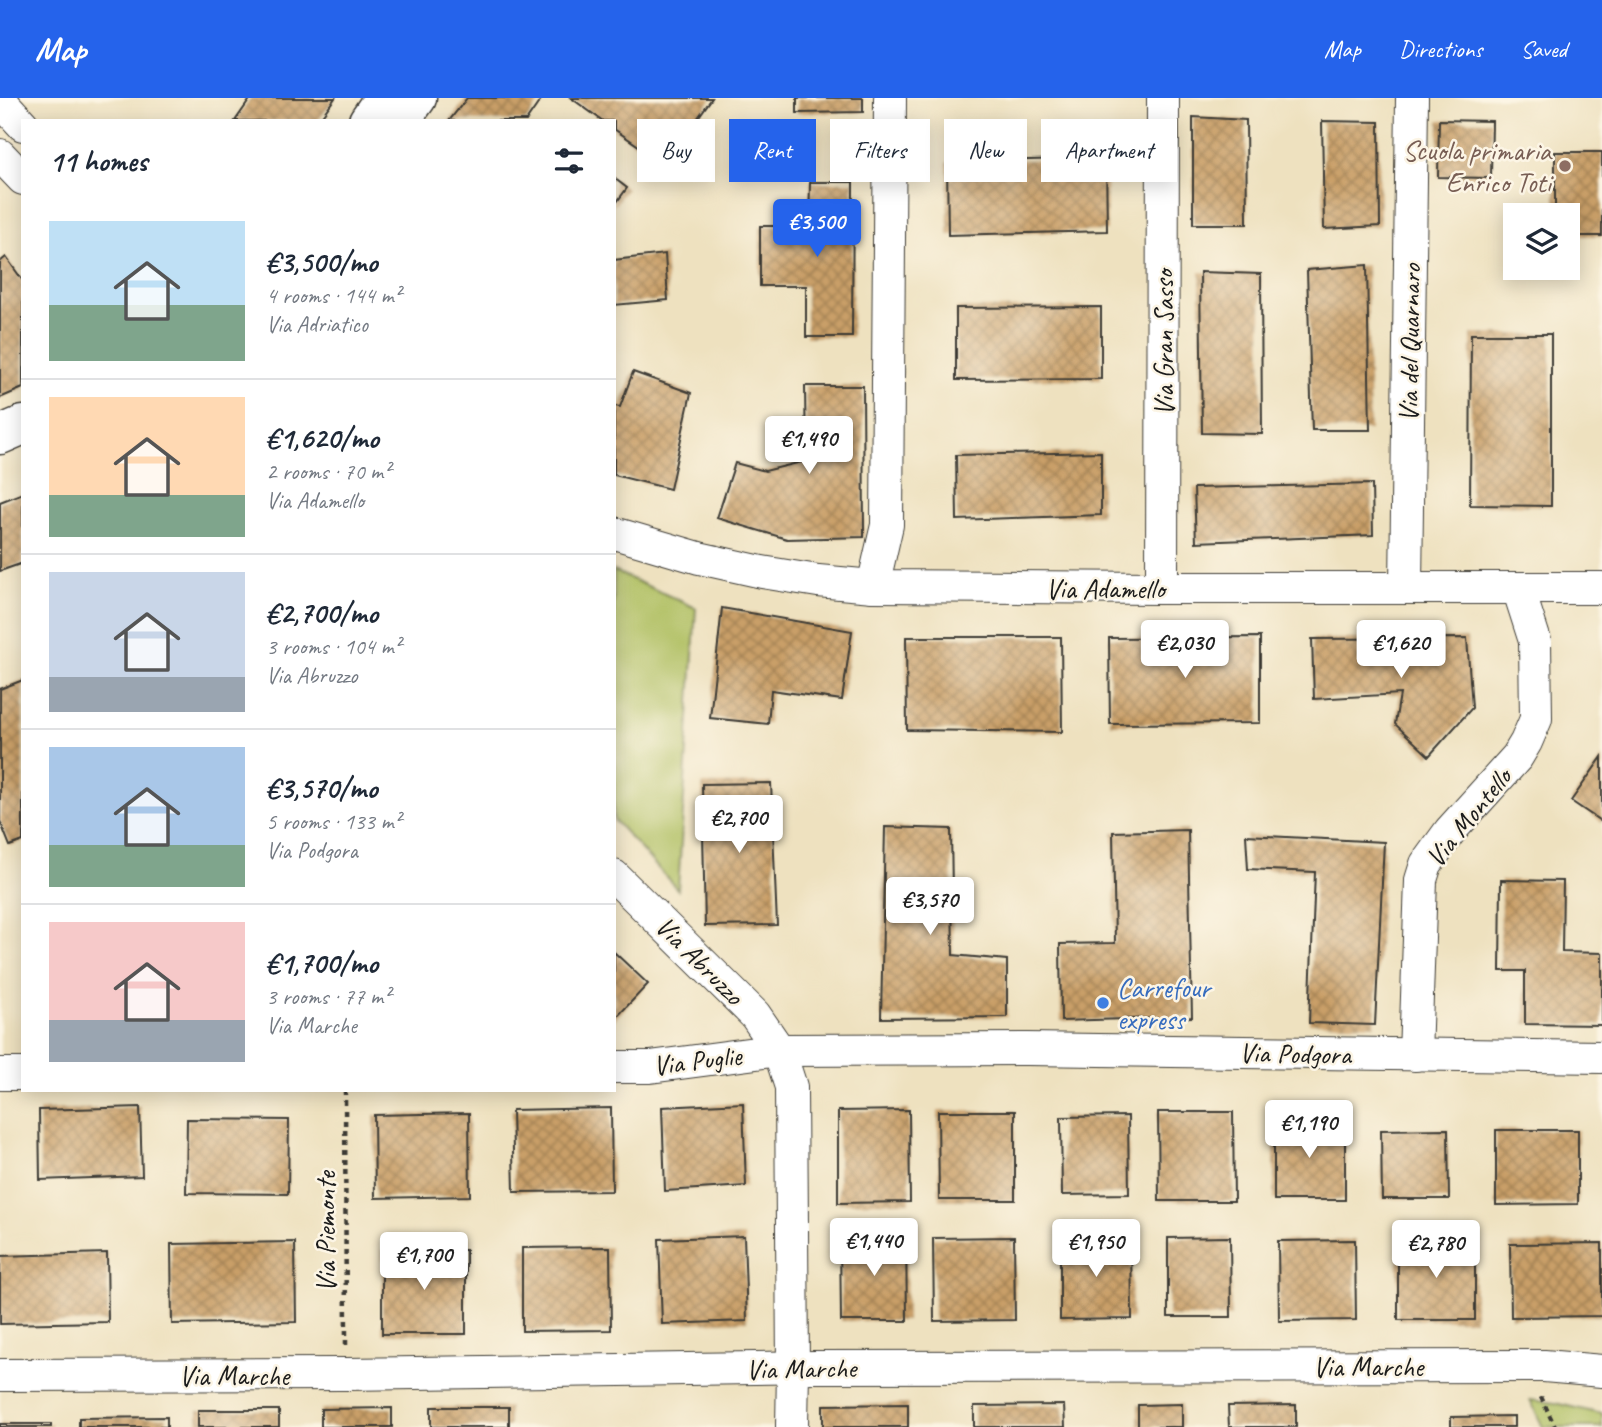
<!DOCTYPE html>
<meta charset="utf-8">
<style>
:root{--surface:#fff;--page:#f6f6f7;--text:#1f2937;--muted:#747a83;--line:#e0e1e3;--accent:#2563eb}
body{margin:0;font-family:Caveat,sans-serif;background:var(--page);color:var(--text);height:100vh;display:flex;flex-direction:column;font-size:26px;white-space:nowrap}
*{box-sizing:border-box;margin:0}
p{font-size:23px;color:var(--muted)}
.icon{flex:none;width:38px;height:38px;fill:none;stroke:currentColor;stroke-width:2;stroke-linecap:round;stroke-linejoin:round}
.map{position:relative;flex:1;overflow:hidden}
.panel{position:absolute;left:21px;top:21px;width:595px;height:973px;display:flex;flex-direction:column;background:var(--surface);border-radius:0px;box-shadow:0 4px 18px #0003}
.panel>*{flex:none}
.guide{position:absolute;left:637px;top:21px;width:665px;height:63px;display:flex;gap:14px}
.buttons{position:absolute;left:1503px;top:105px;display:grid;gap:14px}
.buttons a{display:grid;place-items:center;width:77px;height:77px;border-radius:0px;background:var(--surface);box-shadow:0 4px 18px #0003;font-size:35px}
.price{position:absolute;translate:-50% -60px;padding:0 16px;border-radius:7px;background:#fff;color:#222;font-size:23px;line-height:46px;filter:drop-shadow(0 2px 4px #0008)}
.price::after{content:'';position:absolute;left:50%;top:42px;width:21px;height:16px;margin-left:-10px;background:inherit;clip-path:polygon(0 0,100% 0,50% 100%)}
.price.on{background:var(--accent);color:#fff}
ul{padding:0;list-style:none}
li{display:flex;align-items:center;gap:21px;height:175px;padding:0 28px}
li+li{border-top:2px solid var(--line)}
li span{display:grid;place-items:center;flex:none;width:196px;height:140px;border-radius:0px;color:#555}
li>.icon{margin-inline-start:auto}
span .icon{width:84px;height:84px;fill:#fffc;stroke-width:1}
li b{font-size:30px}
h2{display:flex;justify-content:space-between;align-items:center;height:84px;padding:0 28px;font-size:30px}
.tag{padding:0 24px;border-radius:0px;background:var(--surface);box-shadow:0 4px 18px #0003;font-size:24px;line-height:63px}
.tag.on{background:var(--accent);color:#fff}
header{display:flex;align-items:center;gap:42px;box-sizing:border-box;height:98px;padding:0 35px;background:var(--accent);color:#fff}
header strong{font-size:33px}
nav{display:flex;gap:38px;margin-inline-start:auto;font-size:24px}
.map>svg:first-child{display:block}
</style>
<header>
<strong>Map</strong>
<nav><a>Map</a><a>Directions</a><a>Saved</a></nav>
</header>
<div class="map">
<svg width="1602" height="1329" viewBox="0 0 1602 1329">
<defs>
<pattern id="building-cross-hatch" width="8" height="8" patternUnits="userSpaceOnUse" patternTransform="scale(1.75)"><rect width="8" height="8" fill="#c99f67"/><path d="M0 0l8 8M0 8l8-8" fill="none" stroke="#a28154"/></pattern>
</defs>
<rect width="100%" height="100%" fill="#fcf5e5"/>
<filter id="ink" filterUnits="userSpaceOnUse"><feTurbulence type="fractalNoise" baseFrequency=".0143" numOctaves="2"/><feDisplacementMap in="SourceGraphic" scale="14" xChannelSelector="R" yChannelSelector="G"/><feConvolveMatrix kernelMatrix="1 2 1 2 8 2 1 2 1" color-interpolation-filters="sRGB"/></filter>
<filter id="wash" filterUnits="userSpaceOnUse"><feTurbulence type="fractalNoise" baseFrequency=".00686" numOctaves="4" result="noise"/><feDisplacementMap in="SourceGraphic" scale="28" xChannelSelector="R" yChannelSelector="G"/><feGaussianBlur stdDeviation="1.57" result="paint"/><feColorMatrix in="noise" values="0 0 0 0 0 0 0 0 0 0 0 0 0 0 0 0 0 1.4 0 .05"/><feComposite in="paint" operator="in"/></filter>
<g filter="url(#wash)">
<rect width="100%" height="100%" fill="#eee1bf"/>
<g fill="#b0c063" stroke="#666e40" stroke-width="2">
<path d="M614,473l82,37 -18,282 -64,-70z"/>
<path d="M1530,1302l25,3 47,11v13h-59z"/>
</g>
<g id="blocks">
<g fill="url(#building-cross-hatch)">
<path d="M251,0h84l-17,23h-83z"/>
<path d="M467,0h75l-16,23h-77z"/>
<path d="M571,0h141l-47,66 -51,-35v-8h-11z"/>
<path d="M797,0h66v14l-66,1z"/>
<path d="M1193,19l53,3 1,104h-54z"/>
<path d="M1439,22l53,1 -1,57 -53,-1z"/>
<path d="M1322,23l57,1 1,104 -56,3z"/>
<path d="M1555,54h47v84h-34v-21h-13z"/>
<path d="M1106,60l1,73 -159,4 -1,-73z"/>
<path d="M614,80l13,10 -13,18z"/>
<path d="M810,84h43l-1,155h-46v-51h-46v-60h49z"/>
<path d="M665,156l3,46 -54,5v-45z"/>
<path d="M6,159l17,24v107l-23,10v-136z"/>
<path d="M1367,167l3,165h-58l-5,-160z"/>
<path d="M1200,174l61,2 1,160 -60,-1z"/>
<path d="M1101,209v72l-145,1v-72z"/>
<path d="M1471,236h80v172l-81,-1z"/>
<path d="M633,274l58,21 -21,96 -56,-14v-69l6,1z"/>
<path d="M805,288h58l1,151 -77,2 -70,-21 18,-55 30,8 41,-10z"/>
<path d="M1101,354v63l-144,5 -1,-65z"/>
<path d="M1372,386l1,51 -177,7 -2,-54z"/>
<path d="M23,395v70l-23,8v-69z"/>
<path d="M722,510l130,23 -10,69 -71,-10 -3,34 -58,-6z"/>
<path d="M906,539h155l1,95 -155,-2z"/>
<path d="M1260,539v86l-150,1 -1,-86z"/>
<path d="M1467,540l5,70 -43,48 -34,-32 5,-30 -86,5 -2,-60z"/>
<path d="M23,582v161l-13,5 -10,-25v-132z"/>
<path d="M1602,659v65l-31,-21z"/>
<path d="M771,685l6,142 -72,1 -3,-142z"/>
<path d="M885,729l66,2 2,126 54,5v57l-126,1z"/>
<path d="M1188,732l4,187 -131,4 -1,-77 55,-1 -2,-111z"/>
<path d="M1246,737l138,7 -9,183 -66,-2 6,-151 -67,-3z"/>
<path d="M1501,782l62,1 -1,71 40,1v72l-77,-1v-53h-25z"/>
<path d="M614,854l34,32 -34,36z"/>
<path d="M743,1005l3,83 -81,5 -3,-84z"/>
<path d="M140,1009l2,69 -102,4 -1,-70z"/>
<path d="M611,1010l1,83 -98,1 -2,-82z"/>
<path d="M909,1012l1,92 -72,1v-92z"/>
<path d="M938,1013h77v89h-76z"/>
<path d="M1158,1014h75l1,89h-75z"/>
<path d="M469,1015l1,83 -95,2 -1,-83z"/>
<path d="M1128,1018l1,78 -67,1 -1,-78z"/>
<path d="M187,1021l102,1 -1,74 -102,-1z"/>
<rect x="1274" y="1022" width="71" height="80"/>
<path d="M1448,1031l1,70h-67l-1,-69z"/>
<path d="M1496,1032h82v74l-82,1z"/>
<path d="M906,1136l1,87h-66l-1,-86z"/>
<path d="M744,1138l3,85 -85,3 -3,-85z"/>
<path d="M1014,1139l1,83 -81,1 -1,-83z"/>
<path d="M1230,1139l1,80h-63v-79z"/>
<path d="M1131,1140l1,81 -72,1v-81z"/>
<path d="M1355,1142l1,80 -77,1 -1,-80z"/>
<rect x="1398" y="1142" width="77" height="80"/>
<path d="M295,1144l1,80 -124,2 -1,-80z"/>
<path d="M1602,1145v73l-91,1 -1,-73z"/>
<path d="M610,1149l1,83 -89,1v-83z"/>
<rect x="382" y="1152" width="84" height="84"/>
<path d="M107,1155l1,69 -108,2v-68z"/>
<path d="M908,1306v23h-85v-22z"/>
<path d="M1182,1306v23h-44v-22z"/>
<path d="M1064,1307l1,22h-91v-21z"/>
<path d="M1296,1307v22h-67l-1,-21z"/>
<rect x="431" y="1309" width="78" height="20"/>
<path d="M392,1310v19h-71v-18z"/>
<rect x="198" y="1312" width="81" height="17"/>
<path d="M1514,1318v11h-63v-10z"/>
<path d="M167,1319v10h-88v-9z"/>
<rect x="0" y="1326" width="51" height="3"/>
</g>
</g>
</g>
<g filter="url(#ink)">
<use href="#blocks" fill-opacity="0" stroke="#3c3a34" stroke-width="2"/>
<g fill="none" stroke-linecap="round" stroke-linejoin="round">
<g stroke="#3c3a34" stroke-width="34">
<g id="minor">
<path d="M0,2l23,25"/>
<path d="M0,57l23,24"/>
<path d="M614,435l85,25 63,14 56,9 55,5 289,2h440"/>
<path d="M873,488l14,-61 3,-427"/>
<path d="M1162,490l1,-490"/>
<path d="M1406,490l6,-490"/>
<path d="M614,778l141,139 24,35 12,37 2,282 -1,58"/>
<path d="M1415,957l6,-175 5,-16 24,-33 67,-74 9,-15 10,-23 -1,-78 -17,-53"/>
<path d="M614,969h36l129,-17 248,-1 575,8"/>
<path d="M0,976h23"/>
<path d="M0,1277l347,-1 468,-7 729,-1 58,5"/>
</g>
</g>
<g stroke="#3c3a34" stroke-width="41">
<g id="tertiary">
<path d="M368,23l16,-23"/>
<path d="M400,23l17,-23"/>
<path d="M0,337l23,-10"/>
</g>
</g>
<g stroke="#3c3a34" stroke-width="4.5" stroke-dasharray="5 5" stroke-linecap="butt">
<path d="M345,992l1,255"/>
<path d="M1541,1299l14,30"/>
</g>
<use href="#minor" stroke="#fff" stroke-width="32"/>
<use href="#tertiary" stroke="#fff" stroke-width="38"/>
</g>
</g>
<circle fill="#8d6e63" stroke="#fcf5e5" stroke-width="2.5" cx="1565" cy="68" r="7"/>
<circle fill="#3f7fe0" stroke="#fcf5e5" stroke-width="2.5" cx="1103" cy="905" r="7"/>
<g text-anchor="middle" stroke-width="5" stroke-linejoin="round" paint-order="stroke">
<g font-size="28" fill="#785e54" stroke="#fcf5e5" text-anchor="end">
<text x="1551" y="62">Scuola primaria<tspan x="1551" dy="32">Enrico Toti</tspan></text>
</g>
<g font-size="28" fill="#1c1c1c" stroke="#fcf5e5">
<text transform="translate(1163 245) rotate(-90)" y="10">Via Gran Sasso</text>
<text transform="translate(1409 245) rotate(-89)" y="10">Via del Quarnaro</text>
<text x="1105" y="500">Via Adamello</text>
<text transform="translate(1468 719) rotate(-51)" y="10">Via Montello</text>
<text transform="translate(700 862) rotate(45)" y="10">Via Abruzzo</text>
<text transform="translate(1295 955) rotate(1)" y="10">Via Podgora</text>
<text transform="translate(697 962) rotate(-7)" y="10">Via Puglie</text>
<text transform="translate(325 1134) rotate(-90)" y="10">Via Piemonte</text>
<text x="1368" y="1278">Via Marche</text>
<text transform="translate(801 1270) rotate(-1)" y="10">Via Marche</text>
<text x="234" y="1287">Via Marche</text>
</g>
<g font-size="28" fill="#366cbe" stroke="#fcf5e5" text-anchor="start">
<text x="1117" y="899">Carrefour<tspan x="1117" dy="32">express</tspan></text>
</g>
</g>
</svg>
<div class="buttons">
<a><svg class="icon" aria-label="layers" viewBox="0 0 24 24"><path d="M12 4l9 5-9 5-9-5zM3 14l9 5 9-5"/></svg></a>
</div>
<b class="price on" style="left:817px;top:161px">€3,500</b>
<b class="price" style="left:809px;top:378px">€1,490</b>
<b class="price" style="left:1185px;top:582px">€2,030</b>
<b class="price" style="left:1401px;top:582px">€1,620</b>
<b class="price" style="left:739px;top:757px">€2,700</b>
<b class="price" style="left:930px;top:839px">€3,570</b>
<b class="price" style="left:1309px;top:1062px">€1,190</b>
<b class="price" style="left:874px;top:1180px">€1,440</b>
<b class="price" style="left:1096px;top:1181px">€1,950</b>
<b class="price" style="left:1436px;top:1182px">€2,780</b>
<b class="price" style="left:424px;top:1194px">€1,700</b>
<div class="guide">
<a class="tag">Buy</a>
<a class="tag on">Rent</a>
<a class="tag">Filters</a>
<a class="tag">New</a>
<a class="tag">Apartment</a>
</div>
<section class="panel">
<h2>11 homes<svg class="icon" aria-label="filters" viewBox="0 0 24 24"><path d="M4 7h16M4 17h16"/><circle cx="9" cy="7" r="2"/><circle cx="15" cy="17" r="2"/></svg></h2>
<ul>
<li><span style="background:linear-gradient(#bfe0f5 60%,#7fa58c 0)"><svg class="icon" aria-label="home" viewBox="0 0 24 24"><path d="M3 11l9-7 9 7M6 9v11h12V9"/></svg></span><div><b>€3,500/mo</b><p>4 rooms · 144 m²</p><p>Via Adriatico</p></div></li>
<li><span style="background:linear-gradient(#ffd9b3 70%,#7fa58c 0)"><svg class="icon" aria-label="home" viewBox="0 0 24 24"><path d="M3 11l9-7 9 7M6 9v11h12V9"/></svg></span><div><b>€1,620/mo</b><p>2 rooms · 70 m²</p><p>Via Adamello</p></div></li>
<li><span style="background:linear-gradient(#c9d6e8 75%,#9aa5b1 0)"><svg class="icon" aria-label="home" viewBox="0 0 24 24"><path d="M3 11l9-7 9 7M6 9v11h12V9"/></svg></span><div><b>€2,700/mo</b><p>3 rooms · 104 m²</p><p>Via Abruzzo</p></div></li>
<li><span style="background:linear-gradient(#a9c7e8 70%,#7fa58c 0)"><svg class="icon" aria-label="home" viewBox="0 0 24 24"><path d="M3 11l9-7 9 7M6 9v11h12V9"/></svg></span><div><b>€3,570/mo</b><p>5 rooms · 133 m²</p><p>Via Podgora</p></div></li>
<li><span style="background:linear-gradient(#f6c9c9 70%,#9aa5b1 0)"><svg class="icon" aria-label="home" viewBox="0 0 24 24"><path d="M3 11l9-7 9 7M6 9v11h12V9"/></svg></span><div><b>€1,700/mo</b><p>3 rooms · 77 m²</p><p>Via Marche</p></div></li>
</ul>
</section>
</div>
